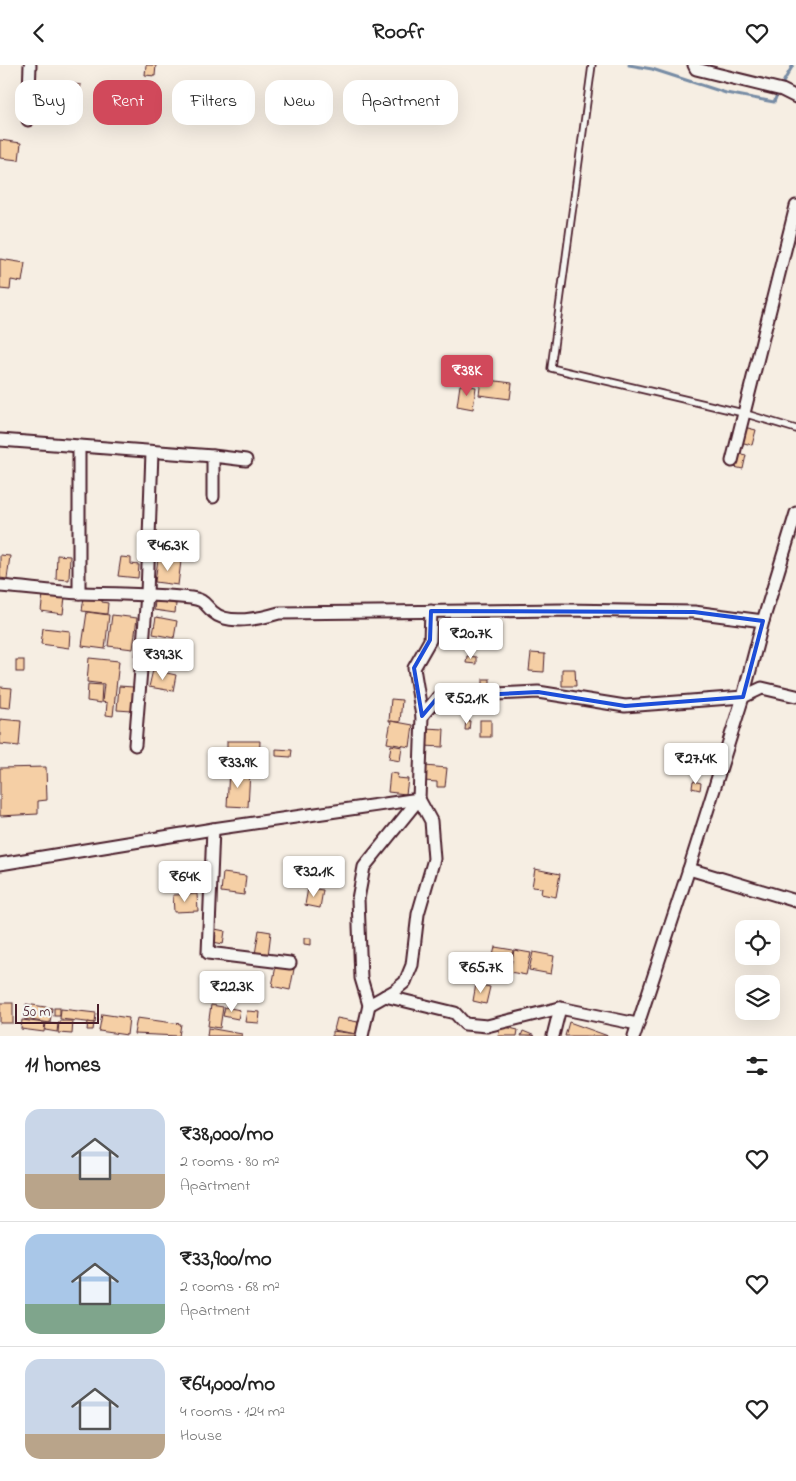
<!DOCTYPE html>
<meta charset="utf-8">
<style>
:root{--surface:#fff;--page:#f6f6f6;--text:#222;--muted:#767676;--line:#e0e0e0;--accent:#d1495b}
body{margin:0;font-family:"Indie Flower",sans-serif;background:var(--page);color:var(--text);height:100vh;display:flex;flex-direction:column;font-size:19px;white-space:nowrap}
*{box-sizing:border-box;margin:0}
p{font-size:16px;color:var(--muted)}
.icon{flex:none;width:28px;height:28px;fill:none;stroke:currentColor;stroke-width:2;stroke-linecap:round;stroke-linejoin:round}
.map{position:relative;height:971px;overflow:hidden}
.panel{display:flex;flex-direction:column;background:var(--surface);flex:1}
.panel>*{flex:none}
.top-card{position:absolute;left:15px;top:15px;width:500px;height:45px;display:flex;gap:10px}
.fabs{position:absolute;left:735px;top:855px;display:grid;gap:10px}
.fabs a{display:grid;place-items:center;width:45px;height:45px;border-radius:10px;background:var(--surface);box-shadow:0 5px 20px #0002;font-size:25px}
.scale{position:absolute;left:15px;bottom:12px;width:84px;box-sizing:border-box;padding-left:5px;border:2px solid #4a1f2b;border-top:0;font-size:14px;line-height:18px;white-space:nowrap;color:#4a1f2b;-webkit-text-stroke:4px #f6f6f2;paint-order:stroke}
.price{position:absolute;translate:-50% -42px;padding:0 11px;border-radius:5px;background:#fff;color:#222;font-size:16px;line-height:32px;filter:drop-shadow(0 1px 2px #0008)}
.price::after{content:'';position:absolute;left:50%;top:30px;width:15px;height:11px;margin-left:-8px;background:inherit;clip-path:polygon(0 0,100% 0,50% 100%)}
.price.current{background:var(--accent);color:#fff}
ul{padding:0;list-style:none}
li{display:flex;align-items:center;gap:15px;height:125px;padding:0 25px}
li+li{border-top:1px solid var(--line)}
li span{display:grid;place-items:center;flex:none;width:140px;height:100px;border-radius:15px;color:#555}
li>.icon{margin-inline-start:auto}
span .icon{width:60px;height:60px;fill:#fffc;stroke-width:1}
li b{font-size:21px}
h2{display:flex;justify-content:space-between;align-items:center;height:60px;padding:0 25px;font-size:21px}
.pill{padding:0 18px;border-radius:15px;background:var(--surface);box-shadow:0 5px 20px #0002;font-size:18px;line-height:45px}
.pill.current{background:var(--accent);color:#fff}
header{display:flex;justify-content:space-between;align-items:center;height:65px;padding:0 25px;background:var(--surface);font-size:22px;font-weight:700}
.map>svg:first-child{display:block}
</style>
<header><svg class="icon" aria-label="back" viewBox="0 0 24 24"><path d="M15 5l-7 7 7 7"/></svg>Roofr<svg class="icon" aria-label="heart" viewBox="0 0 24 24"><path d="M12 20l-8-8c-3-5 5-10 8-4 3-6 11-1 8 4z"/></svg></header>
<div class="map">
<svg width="796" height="971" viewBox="0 0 796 971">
<rect width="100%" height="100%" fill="#f6eee3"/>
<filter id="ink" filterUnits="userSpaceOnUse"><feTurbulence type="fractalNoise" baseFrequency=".02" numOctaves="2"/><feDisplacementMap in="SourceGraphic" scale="10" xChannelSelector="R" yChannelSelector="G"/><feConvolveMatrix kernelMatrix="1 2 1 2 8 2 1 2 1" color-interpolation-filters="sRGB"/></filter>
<g filter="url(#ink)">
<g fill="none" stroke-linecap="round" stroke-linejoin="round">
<g stroke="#778ca5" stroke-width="3">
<path d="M629,0l23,4 74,24 48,9 4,-10"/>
<path d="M781,21l12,-21"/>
</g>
</g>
<g fill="#f5cfa5" stroke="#4a1f2b">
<path d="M146,0h10l-1,11 -10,-1z"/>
<path d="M74,19l7,1 -3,14 -7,-2z"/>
<path d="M107,29h14v10l-14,-1z"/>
<path d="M42,39l24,3 -2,18 -24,-3z"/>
<path d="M0,75l21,3 -2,17 -19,-2z"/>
<path d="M0,194l25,4 -3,19 -11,-2 -1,10 -10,-1z"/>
<path d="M481,314l31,4 -2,16 -31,-4z"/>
<path d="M460,320l16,2 -3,22 -16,-3z"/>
<path d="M744,362l12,3 -4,15 -12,-3z"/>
<path d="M737,388l9,2 -3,14 -9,-2z"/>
<path d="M0,490l10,1 -3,23 -7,-1z"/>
<path d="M57,490l13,1 -1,24 -13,-1z"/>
<path d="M121,492l10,1v6l8,1 -1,13 -20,-2z"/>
<path d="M158,494l23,2 -3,24 -23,-3z"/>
<path d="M43,529l22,3 -2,17 -22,-3z"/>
<path d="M84,532l18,2v3l6,1 -1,11 -25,-3z"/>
<path d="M155,536l21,3 -1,9 -21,-3z"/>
<path d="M87,547l22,3 -4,34 -23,-3z"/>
<path d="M112,550l25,3 -4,31 -25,-3z"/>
<path d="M156,552l21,4 -3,17 -21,-4z"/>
<path d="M43,563l27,3 -1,17 -28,-4z"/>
<path d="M531,588l14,1 -1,18 -15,-1z"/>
<path d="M467,591l9,1v7l-10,-1z"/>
<path d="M89,593l30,3 -6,55 -7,-1 1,-12 -5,-1 2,-18 -17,-2z"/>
<rect x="16" y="595" width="8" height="12"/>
<path d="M562,604h13l1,17h-14z"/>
<path d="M153,605l23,5 -3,16 -24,-4z"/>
<rect x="483" y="614" width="7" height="13"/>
<path d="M88,619l14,1 -1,18 -14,-2z"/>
<path d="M119,621l14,1 -1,24 -15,-1z"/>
<path d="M0,622l12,1 -2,20 -10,-1z"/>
<path d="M391,634l11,1 -2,22 -11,-1z"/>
<path d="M0,654l21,2 -2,25 -19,-2z"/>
<path d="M466,655l4,1 -1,9h-4z"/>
<rect x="480" y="655" width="11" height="17"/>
<path d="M391,656l22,4 -3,22 -23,-4z"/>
<path d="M425,663l19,1 -1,18 -19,-1z"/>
<path d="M227,676h33l-1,22h-32z"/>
<path d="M391,680l11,2 -2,14 -11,-2z"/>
<path d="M276,684l16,1 -1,7 -15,-1z"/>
<path d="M425,701l22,2 -2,19h-8v-5l-13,-1z"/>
<path d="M46,702l1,33 -9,1v13l-38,2v-48z"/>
<path d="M229,705l21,1 -2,36 -21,-1z"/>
<path d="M390,708l8,1 -1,4 11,1 -2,15 -18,-2z"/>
<path d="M693,716l8,2 -1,7 -8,-2z"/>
<path d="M535,804l25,5 -4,23 -15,-3 1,-6 -10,-1z"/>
<path d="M223,808l23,3 -2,19 -23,-3z"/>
<path d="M308,823l15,2 -3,18 -15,-3z"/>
<path d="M197,829l1,17 -24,1 -1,-17z"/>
<path d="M215,864l10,2 -2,13 -10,-2z"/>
<path d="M259,865l12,2 -3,24 -13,-2z"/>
<path d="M304,873h7v7l-7,-1z"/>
<path d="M495,882l18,3 -2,13 -19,-3z"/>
<path d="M514,885l17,3 -5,22 -16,-3z"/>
<path d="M533,887l21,4 -3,18 -22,-4z"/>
<path d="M276,901l18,3 -4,21 -18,-4z"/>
<path d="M476,919l14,3 -4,17 -13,-3z"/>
<rect x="0" y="938" width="13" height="20"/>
<path d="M26,939l26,4 -2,15 -26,-4z"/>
<path d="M211,940l12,2 -3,21 -12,-2z"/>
<path d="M225,942l15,3 -2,9 -15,-3z"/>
<rect x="54" y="943" width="6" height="8"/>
<path d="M61,944l35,4 -1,10 -35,-4z"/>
<path d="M247,946l13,1 -1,11 -14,-1z"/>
<path d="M102,949l27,4 -2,17 -28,-4z"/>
<path d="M137,953l44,6 -2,12 -45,-2z"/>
<path d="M337,953l21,4 -2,12 -22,-4z"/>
<path d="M22,955l23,3 -1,9 -23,-3z"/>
<path d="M59,956h14l-1,13 -14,-1z"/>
<path d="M88,957l6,1 -1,7h-6z"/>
<path d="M569,957l39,14h-43z"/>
<path d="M46,958l12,1 -1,8 -12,-2z"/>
<path d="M501,961l17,4 -1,6h-19z"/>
<path d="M208,963l34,6v2h-35z"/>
<path d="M332,966l24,3 -1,2h-23z"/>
<path d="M523,966l12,5h-14z"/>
</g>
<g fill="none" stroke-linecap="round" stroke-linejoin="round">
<g stroke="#4a1f2b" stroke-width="9">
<path id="service" d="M592,0l-41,303 192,45 53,16"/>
</g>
<g stroke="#4a1f2b" stroke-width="15">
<g id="minor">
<path d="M694,0l2,4 86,21 14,7"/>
<path d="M28,55l2,-55"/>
<path d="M0,375l213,16 33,4"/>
<path d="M732,396l64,-255"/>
<path d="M213,432v-41"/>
<path d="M0,521c27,2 54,6 80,7 38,1 74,1 111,5 14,2 13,6 22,14 15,14 49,6 66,1l283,-3 132,2 69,9"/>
<path d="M79,528v-146"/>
<path d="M422,651l16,-19 100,-5 87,14 118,-9 19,-9 34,8"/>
<path d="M135,680l12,-151 5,-142"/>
<path d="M213,764l-5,124 82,10"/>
<path d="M0,799l213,-35 206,-30 12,22 3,38 -16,55 -6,51 -7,17 -11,9 -25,14"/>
<path d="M689,804l107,32"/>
<path d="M385,931l70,17 10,11 22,2 73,-18 77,16"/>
<path d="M362,971l7,-31 -8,-27 -3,-79 6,-32 55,-68 3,-83 -8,-48 16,-28 1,-29"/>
<path d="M553,971l7,-28"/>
<path d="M634,971l55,-167 54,-172 20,-76 33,-108"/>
</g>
</g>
<use href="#service" stroke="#f6f6f2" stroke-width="5.5"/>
<use href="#minor" stroke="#f6f6f2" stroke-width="11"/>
</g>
</g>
<path fill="none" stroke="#1d4ed8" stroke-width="4" stroke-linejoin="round" d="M431,546l263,1 69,9 -20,76 -118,9 -87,-14 -100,5 -16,19 -8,-48 16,-28z"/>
</svg>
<div class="fabs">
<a><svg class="icon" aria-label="locate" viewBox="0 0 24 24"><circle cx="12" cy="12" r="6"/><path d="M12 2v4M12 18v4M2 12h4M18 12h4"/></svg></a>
<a><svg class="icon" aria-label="layers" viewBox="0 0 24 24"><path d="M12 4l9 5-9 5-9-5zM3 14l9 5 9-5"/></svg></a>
</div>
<div class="scale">50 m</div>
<b class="price current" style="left:467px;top:332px">₹38K</b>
<b class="price" style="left:168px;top:507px">₹46.3K</b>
<b class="price" style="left:471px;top:595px">₹20.7K</b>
<b class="price" style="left:163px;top:616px">₹39.3K</b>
<b class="price" style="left:467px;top:660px">₹52.1K</b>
<b class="price" style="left:696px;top:720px">₹27.4K</b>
<b class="price" style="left:238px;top:724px">₹33.9K</b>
<b class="price" style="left:314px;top:833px">₹32.1K</b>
<b class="price" style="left:185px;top:838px">₹64K</b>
<b class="price" style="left:481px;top:929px">₹65.7K</b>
<b class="price" style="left:232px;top:948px">₹22.3K</b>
<div class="top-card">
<a class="pill">Buy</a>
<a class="pill current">Rent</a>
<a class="pill">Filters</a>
<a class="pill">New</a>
<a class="pill">Apartment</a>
</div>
</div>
<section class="panel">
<h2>11 homes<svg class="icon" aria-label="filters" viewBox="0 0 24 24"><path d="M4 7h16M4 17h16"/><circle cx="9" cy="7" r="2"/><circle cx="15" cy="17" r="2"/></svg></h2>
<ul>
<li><span style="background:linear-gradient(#c9d6e8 65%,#b9a48a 0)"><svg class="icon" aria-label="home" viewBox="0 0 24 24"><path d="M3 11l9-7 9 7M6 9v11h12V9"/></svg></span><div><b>₹38,000/mo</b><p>2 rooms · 80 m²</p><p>Apartment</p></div><svg class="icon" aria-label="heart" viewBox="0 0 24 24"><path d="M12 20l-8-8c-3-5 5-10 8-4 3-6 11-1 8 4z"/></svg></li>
<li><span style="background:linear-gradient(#a9c7e8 70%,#7fa58c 0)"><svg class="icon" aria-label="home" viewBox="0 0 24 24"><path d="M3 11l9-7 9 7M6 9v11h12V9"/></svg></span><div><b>₹33,900/mo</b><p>2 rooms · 68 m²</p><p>Apartment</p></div><svg class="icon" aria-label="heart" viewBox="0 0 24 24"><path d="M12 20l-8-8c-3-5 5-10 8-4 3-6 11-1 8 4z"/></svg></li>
<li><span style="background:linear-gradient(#c9d6e8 75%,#b9a48a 0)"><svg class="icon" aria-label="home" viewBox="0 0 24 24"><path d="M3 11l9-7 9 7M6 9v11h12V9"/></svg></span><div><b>₹64,000/mo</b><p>4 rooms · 124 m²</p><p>House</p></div><svg class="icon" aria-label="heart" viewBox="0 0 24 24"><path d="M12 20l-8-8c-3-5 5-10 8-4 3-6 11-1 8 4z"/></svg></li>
</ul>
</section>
